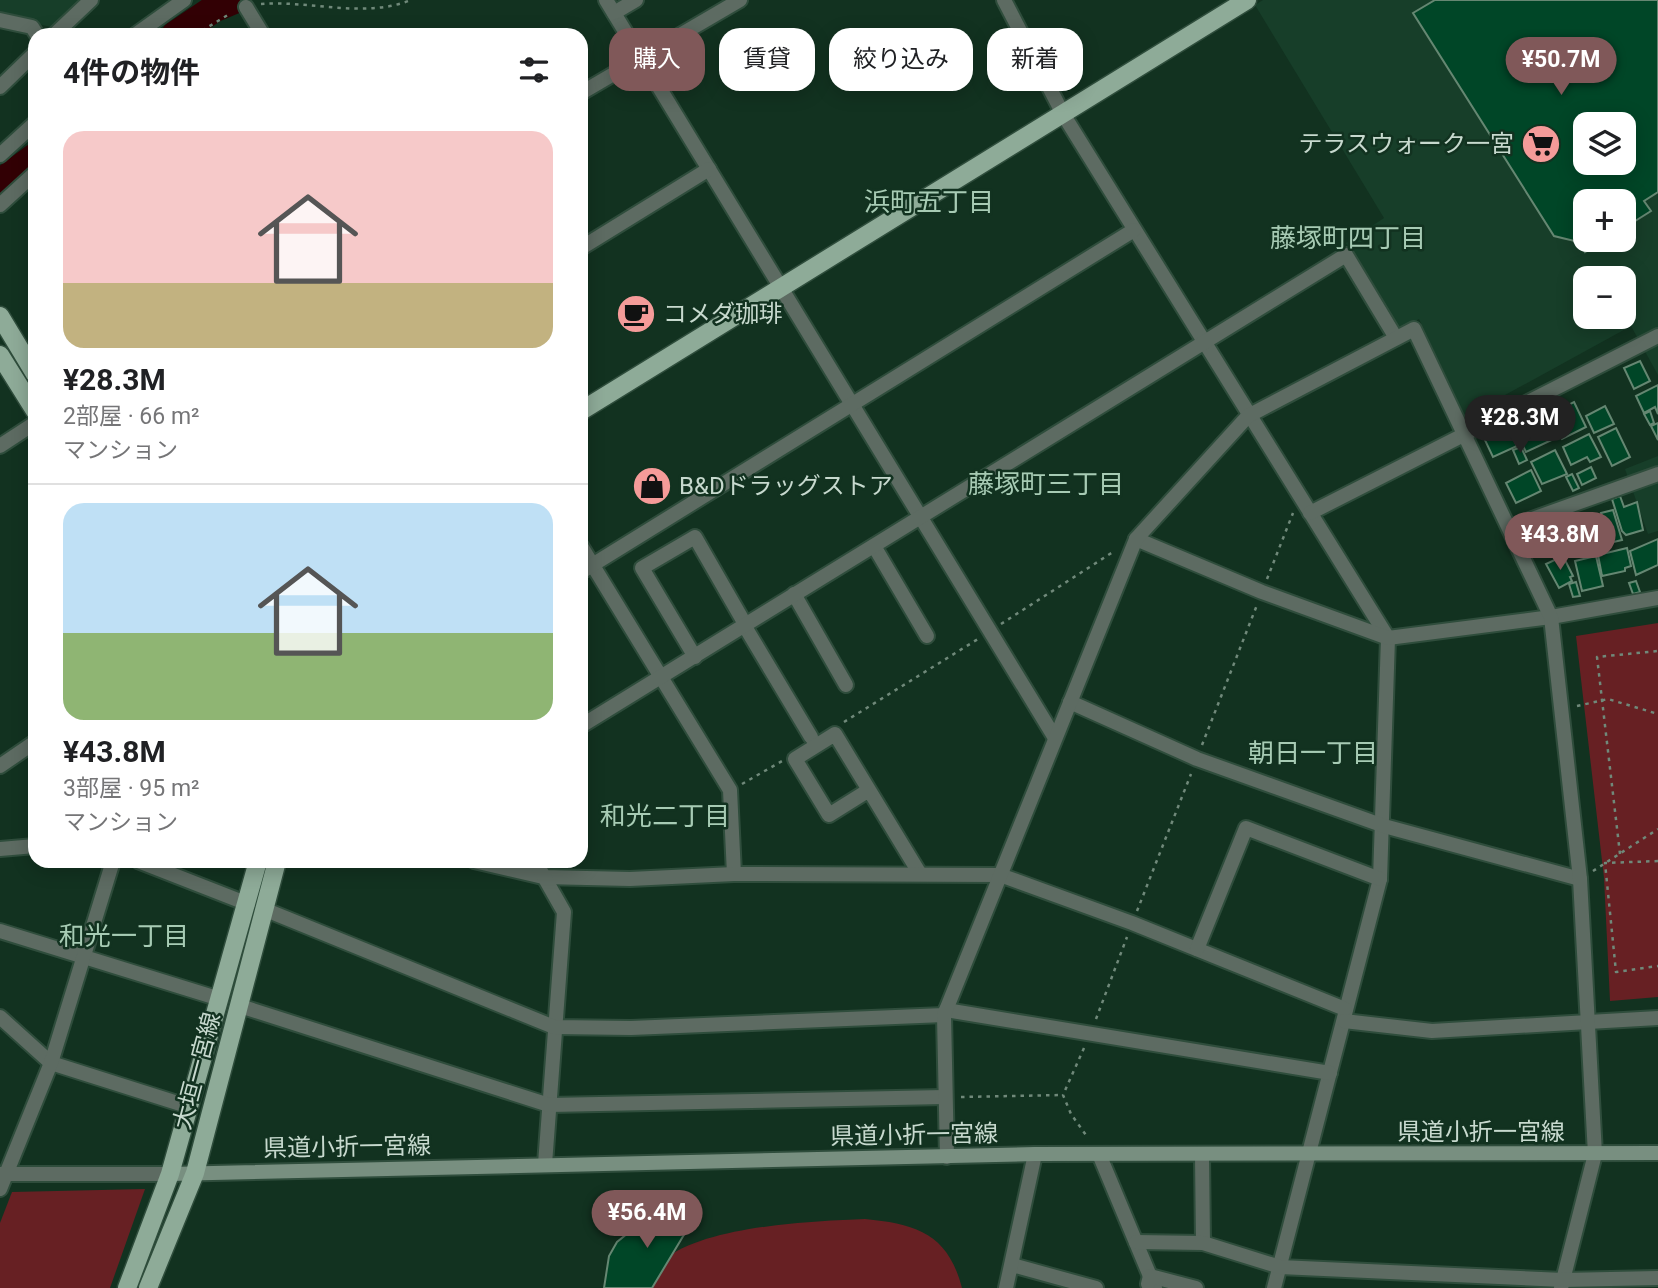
<!DOCTYPE html>
<html lang="ja">
<meta charset="utf-8">
<style>
:root{--surface:#fff;--page:#f2f2f2;--text:#202124;--muted:#757577;--line:#e0e0e0;--accent:#805859}
body{margin:0;font-family:Roboto,"Noto Sans JP",sans-serif;background:var(--page);color:var(--text);height:100vh;display:flex;flex-direction:column;font-size:26px;white-space:nowrap}
*{box-sizing:border-box;margin:0}
p{font-size:23px;color:var(--muted)}
.icon{flex:none;width:38px;height:38px;fill:none;stroke:currentColor;stroke-width:2;stroke-linecap:round;stroke-linejoin:round}
.map{position:relative;flex:1;overflow:hidden}
.drawer{position:absolute;left:28px;top:28px;width:560px;height:840px;display:flex;flex-direction:column;background:var(--surface);border-radius:21px;box-shadow:0 4px 18px #0003}
.drawer>*{flex:none}
.banner{position:absolute;left:609px;top:28px;width:665px;height:63px;display:flex;gap:14px}
.controls{position:absolute;left:1573px;top:112px;display:grid;gap:14px}
.controls a{display:grid;place-items:center;width:63px;height:63px;border-radius:14px;background:var(--surface);box-shadow:0 4px 18px #0003;font-size:35px}
.price{position:absolute;translate:-50% -60px;padding:0 16px;border-radius:24px;background:var(--accent);color:#fff;font-size:23px;line-height:46px;filter:drop-shadow(0 2px 4px #0008)}
.price::after{content:'';position:absolute;left:50%;top:42px;width:21px;height:16px;margin-left:-10px;background:inherit;clip-path:polygon(0 0,100% 0,50% 100%)}
.price.selected{background:#222;color:#fff}
ul{padding:0;list-style:none}
li{display:grid;align-content:center;gap:14px;height:371px;padding:0 35px}
li+li{border-top:2px solid var(--line)}
li span{display:grid;place-items:center;height:217px;border-radius:21px;color:#555}
li>.icon{margin-inline-start:auto}
span .icon{width:126px;height:126px;fill:#fffc;stroke-width:1}
li b{font-size:30px}
h2{display:flex;justify-content:space-between;align-items:center;height:84px;padding:0 35px;font-size:30px}
.chip{padding:0 24px;border-radius:21px;background:var(--surface);box-shadow:0 4px 18px #0003;font-size:24px;line-height:63px}
.chip.selected{background:var(--accent);color:#fff}
.map>svg:first-child{display:block}
</style>
<div class="map">
<svg width="1658" height="1288" viewBox="0 0 1658 1288">
<rect width="100%" height="100%" fill="#123220"/>
<g fill="#173e29" fill-rule="evenodd">
<path d="M0,0h87l-29,29 -58,-15z"/>
<path d="M1263,0h395v375l-27,-49 -166,91 -46,-98 -20,11 -53,-87 38,-25 -129,-213zM1586,124h38v39h-38zM1586,201h38v39h-38zM1586,278h38v39h-38z"/>
<path d="M1658,456v75l-10,3 -23,-65z"/>
</g>
<g fill="#672023">
<path d="M1658,623v374l-48,4 -6,-123 -28,-242z"/>
<path d="M145,1189l-35,99h-110v-65l12,-31z"/>
<path d="M865,1219c52,5 83,15 97,69h-324c8,-9 16,-20 26,-28 40,-34 148,-39 201,-41z"/>
</g>
<g fill="none" stroke-linecap="round" stroke-linejoin="round">
<g stroke="#320004" stroke-width="28">
<path d="M175,35l40,-27 19,-8"/>
<path d="M0,183l35,-26"/>
</g>
</g>
<g fill="#004627" stroke="#658772" stroke-width="2" fill-rule="evenodd">
<path d="M1435,0h223v192l-14,9 7,10 -27,17v-27h-38v39h18l-19,12 -6,-10 -25,-6 -141,-223zM1586,124h38v39h-38z"/>
<path d="M1640,361l10,20 -16,8 -10,-21z"/>
<path d="M1658,385v29l-3,-7 -11,6 -8,-17z"/>
<path d="M1574,402l12,25 -24,12 -12,-25z"/>
<path d="M1605,406l9,18 -20,9 -8,-17z"/>
<path d="M1650,411l4,12 -4,2 -6,-11z"/>
<path d="M1546,417l10,21 -30,14 -10,-20z"/>
<path d="M1658,423v17l-7,-14z"/>
<path d="M1508,427l9,19 -24,11 -9,-19z"/>
<path d="M1616,428l14,29 -18,9 -14,-29z"/>
<path d="M1589,434l12,23 -11,5 -3,-5 -16,8 -8,-18z"/>
<path d="M1521,447l6,13 -8,4 -6,-14z"/>
<path d="M1555,450l12,24 -25,10 -11,-22z"/>
<path d="M1591,467l5,11 -14,7 -5,-11z"/>
<path d="M1531,470l10,21 -25,12 -10,-20z"/>
<path d="M1572,474l7,14 -6,3 -7,-14z"/>
<path d="M1620,496l4,11 13,-5 6,28 -17,5 -4,-4 -10,-32z"/>
<path d="M1613,510l9,30 -17,4 -7,-22 5,-2 -2,-7z"/>
<path d="M1569,512l13,35 -13,5 -13,-35z"/>
<path d="M1596,524l6,23 -18,5 -6,-23z"/>
<path d="M1658,539v26l-22,10 -6,-24z"/>
<path d="M1627,548l4,18 -6,2v3l-23,5 -4,-21z"/>
<path d="M1563,556l10,20 -3,1 2,4 -13,7 -13,-24z"/>
<path d="M1596,556l7,30 -21,5 -7,-30z"/>
<path d="M1636,581l4,11 -7,2 -4,-11z"/>
<path d="M1576,582l4,14 -7,1 -4,-13z"/>
<path d="M669,1210l28,3 -45,75h-48l5,-32 8,-14 31,-25z"/>
</g>
<g fill="none" stroke-linecap="round" stroke-linejoin="round">
<g stroke="#2f4d3c" stroke-width="18">
<g id="minor">
<path d="M606,0l449,738"/>
<path d="M1004,0l59,114 325,524 -8,241 -106,409"/>
<path d="M246,7l17,28"/>
<path d="M614,13l22,-13"/>
<path d="M0,20l32,7 5,8"/>
<path d="M135,35l49,-35"/>
<path d="M581,93l159,-93"/>
<path d="M0,155l35,-32"/>
<path d="M0,205l35,-32"/>
<path d="M581,248l128,-79"/>
<path d="M0,446l35,-23"/>
<path d="M1310,513l348,-177"/>
<path d="M1510,527l148,-53"/>
<path d="M1136,539l126,53 126,46 163,-21 107,-19"/>
<path d="M581,546l149,244 4,84"/>
<path d="M874,546l53,90"/>
<path d="M581,572l553,-342"/>
<path d="M794,594l52,91"/>
<path d="M744,625l67,112"/>
<path d="M695,657l-53,-89 53,-31 50,87"/>
<path d="M1070,702l127,57 187,67 196,53"/>
<path d="M581,726l765,-471 50,83"/>
<path d="M869,790l-40,25 -34,-56 40,-25 85,140"/>
<path d="M0,849l35,-3"/>
<path d="M138,861l110,43"/>
<path d="M474,861l69,16 87,2 104,-5 266,1 132,48 213,86"/>
<path d="M535,861l29,51 -19,252"/>
<path d="M266,910l288,117 77,1 313,-13"/>
<path d="M0,931l220,68"/>
<path d="M1197,949l49,-121 134,51"/>
<path d="M240,1006l309,99 395,-8"/>
<path d="M946,1010l384,63"/>
<path d="M0,1017l51,46 139,44"/>
<path d="M1344,1021l88,10 226,-13"/>
<path d="M1099,1154l56,134"/>
<path d="M1202,1155l1,88"/>
<path d="M947,1157l-3,-142 192,-476 112,-123 166,-87 137,288 29,262 15,275 -34,134"/>
<path d="M0,1189l51,-126 62,-202"/>
<path d="M1136,1242l67,1 77,24 283,13 95,-2"/>
<path d="M1012,1265l84,23"/>
<path d="M1148,1284l2,-8 46,12"/>
<path d="M1006,1288l29,-134"/>
</g>
</g>
<g stroke="#2f4d3c" stroke-width="18">
<g id="tertiary">
<path d="M54,35l37,-35"/>
<path d="M0,87l35,-34"/>
<path d="M0,766l35,-24"/>
<path d="M0,1174h170"/>
</g>
</g>
<g stroke="#2f4d3c" stroke-width="18">
<path id="secondary" d="M170,1174l865,-20 623,-1"/>
</g>
<g stroke="#2f4d3c" stroke-width="21">
<g id="primary">
<path d="M0,316l35,58"/>
<path d="M0,355l35,56"/>
<path d="M581,411l666,-411"/>
<path d="M127,1288l43,-114 88,-313"/>
<path d="M148,1288l47,-115 82,-312"/>
</g>
</g>
<g stroke="#70897a" stroke-width="2.5" stroke-dasharray="3.5 5" stroke-linecap="butt">
<path d="M261,4c48,-4 103,15 150,-4"/>
<path d="M195,35l36,-22"/>
<path d="M1267,579l26,-66"/>
<path d="M1001,624l112,-72"/>
<path d="M1577,706l31,-7 50,15"/>
<path d="M844,722l134,-83"/>
<path d="M1202,745l55,-140"/>
<path d="M742,784l40,-23"/>
<path d="M1620,854l-23,-197 61,-6"/>
<path d="M1658,861l-53,2 11,109 42,-6"/>
<path d="M1593,871l65,-42"/>
<path d="M1137,911l54,-137"/>
<path d="M1096,1019l31,-82"/>
<path d="M1084,1048l-21,47 8,19 17,24"/>
<path d="M961,1097l102,-2"/>
</g>
<use href="#minor" stroke="#5d6b62" stroke-width="14"/>
<use href="#tertiary" stroke="#5d6b62" stroke-width="14"/>
<use href="#secondary" stroke="#788f80" stroke-width="14"/>
<use href="#primary" stroke="#8eab98" stroke-width="18"/>
</g>
<defs>
<g id="supermarket-disc" transform="scale(2.0125)"><circle r="9.5" fill="#f59b99" stroke="#123220"/><path d="M-6-5.5h2.5l.6 2H6L4.5 2H-2.5L-4.4-4H-6ZM-1.5 3.2a1.3 1.3 0 1 0 .1 0ZM3 3.2a1.3 1.3 0 1 0 .1 0Z" fill="#111"/></g>
<g id="cafe-disc" transform="scale(2.0125)"><circle r="9.5" fill="#f59b99" stroke="#123220"/><path d="M-5.5-4.5H6V0H3Q3 3.5 0 3.5H-2.5Q-5.5 3.5-5.5 0ZM3-3.2v2h1.7v-2ZM-6 4.5H4V6H-6Z" fill="#111"/></g>
<g id="shop-disc" transform="scale(2.0125)"><circle r="9.5" fill="#f59b99" stroke="#123220"/><path d="M-5-2.5h2.3a2.7 3.5 0 0 1 5.4 0H5L5.5 6h-11ZM-1.5-2.5h3a1.5 2.3 0 0 0-3 0Z" fill="#111"/></g>
</defs>
<g fill-rule="evenodd">
<use href="#supermarket-disc" x="1541" y="144"/>
<use href="#cafe-disc" x="636" y="314"/>
<use href="#shop-disc" x="652" y="486"/>
</g>
<g text-anchor="middle" stroke-width="5" stroke-linejoin="round" paint-order="stroke">
<g font-size="24" fill="#c7d9ce" stroke="#123220" text-anchor="start">
<text x="1514" y="152" text-anchor="end">テラスウォーク一宮</text>
<text x="663" y="322">コメダ珈琲</text>
<text x="679" y="494">B&amp;Dドラッグストア</text>
</g>
<g font-size="24" fill="#c7d9ce" stroke="#123220">
<text transform="translate(197 1071) rotate(-75)" y="8">大垣一宮線</text>
<text x="1481" y="1140">県道小折一宮線</text>
<text transform="translate(914 1135) rotate(-1)" y="8">県道小折一宮線</text>
<text transform="translate(347 1147) rotate(-1)" y="8">県道小折一宮線</text>
</g>
<g font-size="26" fill="#a7cbb4" stroke="#123220">
<text x="929" y="211">浜町五丁目</text>
<text x="1348" y="247">藤塚町四丁目</text>
<text x="1046" y="493">藤塚町三丁目</text>
<text x="1313" y="762">朝日一丁目</text>
<text x="665" y="825">和光二丁目</text>
<text x="124" y="945">和光一丁目</text>
</g>
</g>
</svg>
<div class="controls">
<a><svg class="icon" aria-label="layers" viewBox="0 0 24 24"><path d="M12 4l9 5-9 5-9-5zM3 14l9 5 9-5"/></svg></a>
<a>+</a>
<a>−</a>
</div>
<b class="price" style="left:1561px;top:97px">¥50.7M</b>
<b class="price selected" style="left:1520px;top:455px">¥28.3M</b>
<b class="price" style="left:1560px;top:572px">¥43.8M</b>
<b class="price" style="left:647px;top:1250px">¥56.4M</b>
<div class="banner">
<a class="chip selected">購入</a>
<a class="chip">賃貸</a>
<a class="chip">絞り込み</a>
<a class="chip">新着</a>
</div>
<section class="drawer">
<h2>4件の物件<svg class="icon" aria-label="filters" viewBox="0 0 24 24"><path d="M4 7h16M4 17h16"/><circle cx="9" cy="7" r="2"/><circle cx="15" cy="17" r="2"/></svg></h2>
<ul>
<li><span style="background:linear-gradient(#f6c9c9 70%,#c2b280 0)"><svg class="icon" aria-label="home" viewBox="0 0 24 24"><path d="M3 11l9-7 9 7M6 9v11h12V9"/></svg></span><div><b>¥28.3M</b><p>2部屋 · 66 m²</p><p>マンション</p></div></li>
<li><span style="background:linear-gradient(#bfe0f5 60%,#8fb573 0)"><svg class="icon" aria-label="home" viewBox="0 0 24 24"><path d="M3 11l9-7 9 7M6 9v11h12V9"/></svg></span><div><b>¥43.8M</b><p>3部屋 · 95 m²</p><p>マンション</p></div></li>
</ul>
</section>
</div>
